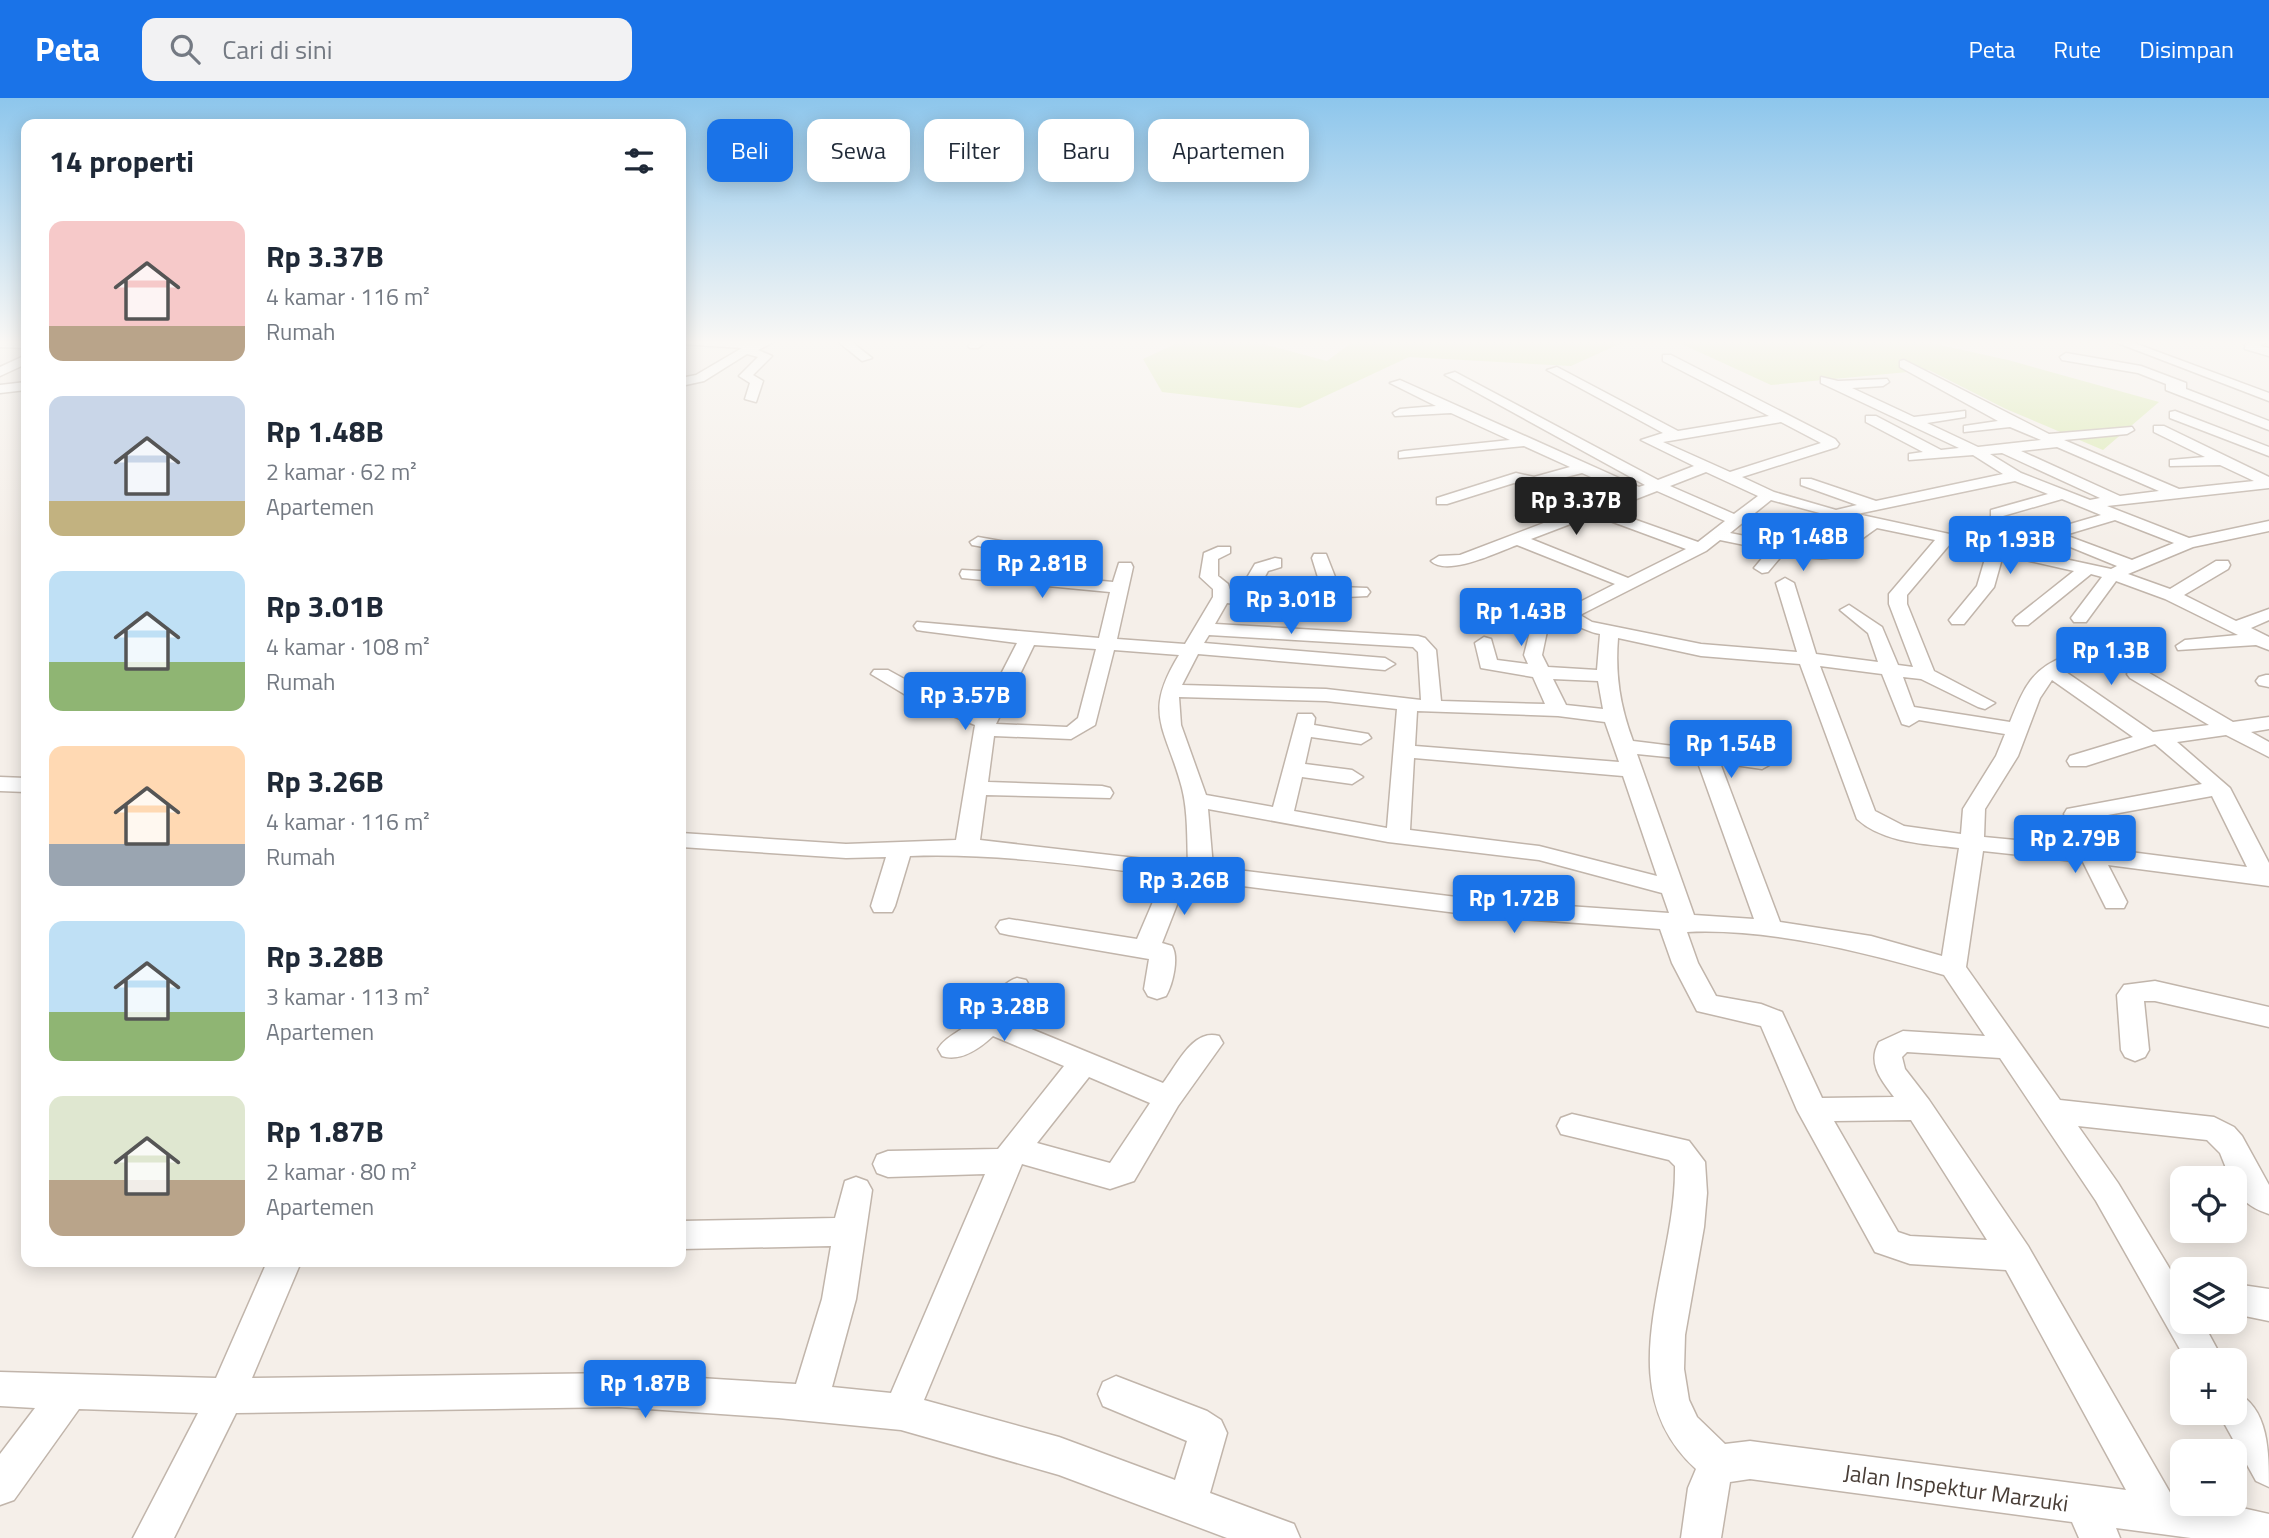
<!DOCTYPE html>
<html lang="id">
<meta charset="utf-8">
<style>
:root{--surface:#fff;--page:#f2f2f3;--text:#1f2937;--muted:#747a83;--accent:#1a73e8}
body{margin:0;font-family:"Titillium Web",sans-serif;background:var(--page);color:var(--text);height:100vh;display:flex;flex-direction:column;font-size:26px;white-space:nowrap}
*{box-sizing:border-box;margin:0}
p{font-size:23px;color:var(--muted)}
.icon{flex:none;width:38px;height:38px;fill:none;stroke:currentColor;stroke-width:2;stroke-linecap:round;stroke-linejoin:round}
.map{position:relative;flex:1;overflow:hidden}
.sheet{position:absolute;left:21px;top:21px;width:665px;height:1148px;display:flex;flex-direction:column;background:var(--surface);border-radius:14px;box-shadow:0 4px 18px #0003}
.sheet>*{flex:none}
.hud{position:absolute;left:707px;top:21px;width:665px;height:63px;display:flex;gap:14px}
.fabs{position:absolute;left:2170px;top:1068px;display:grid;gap:14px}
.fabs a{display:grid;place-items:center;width:77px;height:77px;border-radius:14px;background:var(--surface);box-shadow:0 4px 18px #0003;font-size:35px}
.price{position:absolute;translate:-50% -60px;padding:0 16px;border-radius:7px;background:var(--accent);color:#fff;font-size:23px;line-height:46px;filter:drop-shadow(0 2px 4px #0008)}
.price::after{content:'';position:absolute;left:50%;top:42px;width:21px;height:16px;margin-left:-10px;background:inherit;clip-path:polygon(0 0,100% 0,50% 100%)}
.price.active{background:#222;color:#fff}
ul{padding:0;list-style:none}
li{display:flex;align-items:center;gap:21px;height:175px;padding:0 28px}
li span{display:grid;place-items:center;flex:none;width:196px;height:140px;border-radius:14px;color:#555}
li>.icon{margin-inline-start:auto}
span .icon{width:84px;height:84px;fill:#fffc;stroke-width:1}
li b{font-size:30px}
h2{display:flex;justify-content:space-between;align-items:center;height:84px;padding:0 28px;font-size:30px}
.chip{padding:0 24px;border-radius:14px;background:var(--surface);box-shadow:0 4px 18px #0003;font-size:24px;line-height:63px}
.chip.active{background:var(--accent);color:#fff}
header{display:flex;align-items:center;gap:42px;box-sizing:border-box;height:98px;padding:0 35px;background:var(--accent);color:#fff}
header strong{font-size:33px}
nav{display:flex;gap:38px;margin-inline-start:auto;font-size:24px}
.search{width:490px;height:63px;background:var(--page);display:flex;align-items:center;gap:18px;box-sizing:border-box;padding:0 24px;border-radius:14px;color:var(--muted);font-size:26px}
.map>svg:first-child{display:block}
</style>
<header>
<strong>Peta</strong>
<div class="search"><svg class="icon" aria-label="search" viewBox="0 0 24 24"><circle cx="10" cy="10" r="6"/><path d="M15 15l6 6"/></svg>Cari di sini</div>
<nav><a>Peta</a><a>Rute</a><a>Disimpan</a></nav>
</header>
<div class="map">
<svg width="2269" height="1440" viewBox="0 0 2269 1440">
<rect width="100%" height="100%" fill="#f5efe9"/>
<g fill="#dbeab1">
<path d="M1184,242h64l79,21 28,-21h273l-57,26 -162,-9 -109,51 -138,-16 -19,-33z"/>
<path d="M1673,242h244l91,20 151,42 -56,48 -97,-41 -77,-39 -158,15z"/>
</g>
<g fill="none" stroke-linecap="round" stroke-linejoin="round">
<g stroke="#c1b5ab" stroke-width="3">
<g id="minor">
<path d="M681,242h97l-20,10 14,6 -19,19 10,6 -7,21 -11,-3 5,-16 -11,-7 19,-19 -11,-3 -43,27 -23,5v-8l15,-3 46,-27 -61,-4z"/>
<path d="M836,242h13l23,18 -10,3z"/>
<path d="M975,242h13l-10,8h-8l-2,-2z"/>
<path d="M2110,242h16l143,53v8z"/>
<path d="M2255,242h14l-9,6 9,2v8l-24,-7v-4z"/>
<path d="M0,243l26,1v6l-26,-1z"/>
<path d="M2066,255l75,13 45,17v6l83,32v9l-103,-40v-6l-28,-11 -76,-13 -2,-3z"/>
<path d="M26,257v9l-26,12v-9z"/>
<path d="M1663,257h8l164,84 4,5 -2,3 -95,30 32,15 62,18 21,-5 -56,-20v-6h10l65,22 127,-27 -30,-19 -64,5v-6l14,-2 -57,-30v-6h10l65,34 18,-2 -138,-65v-6l17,4 49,-2 2,3 -6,4 -31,2 62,29 51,-6v6l-38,6 51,24 63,-7 -31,-13 -46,5v-6l34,-5 -98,-54v-6l4,-1 145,74 83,-7 2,3 -7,4 -63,6 115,49 75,-8 -34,-16 -50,1v-6l35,-3 -51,-25v-6h10l105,51v11l-162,18 82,32 80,-17v10l-76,16 -65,27 42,15 46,-28h12l2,4 -2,4 -44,26 52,26 33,-12v11l-18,8 18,9v13l-13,-5 -78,5 -2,-4 9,-6 53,-5 -73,-36 -49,-18 -30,41h-12l-3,-4 31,-41 -11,-3 -63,51h-12l-3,-4 3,-4 58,-46 -71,-16 -9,32 -30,37h-12l-3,-4 28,-34 10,-34 -37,-8 -43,51v9l27,67 61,32 -10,6 -7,-2 -57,-28 -18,-2 11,30 96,15c14,-34 21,-53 56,-66 8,-3 13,-5 22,-3l2,4 -27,13 90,62 56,-7 -79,-47 -3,-4 3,-4h14l89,52 36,-5v12l-18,3 18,10v15l-43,-22 -49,7 53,46 39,75v23l-161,-21 19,37 -3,6h-18l-23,-46 -100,-11 -17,116 94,133 154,17 20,10 8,9 27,49v29c-18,-6 -34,-16 -34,-36h-5l-10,-25 -13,-13 -129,-14 40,57 64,106v32h20l21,39h-37l-90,-159 -96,-143 -93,-6 -5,5 3,12 24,31 99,146 144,250 10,2v5h38l49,11v24h-78l-75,-10 4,10h-41l-7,-16 -322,-43 -20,3 -9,56h-40l7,-50 8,-19c-91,-83 -19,-200 -21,-303l-6,-6 -108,-26 -4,-8 4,-8 11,-4 117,27 16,21 2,31 -3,34 -19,108 -1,34 5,31 8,17 28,27 25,-3 376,49 -120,-220 -96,-6 -35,-12 -78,-142 -36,-84 -64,-15 -25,-48 -12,-34 -179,-13 -294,-37 -25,64 10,3c7,11 1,38 -6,50l-9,3 -9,-3 -4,-7 5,-30 -140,-24 -9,-2 -4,-6 4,-6 9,-2 128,20 27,-63c-85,-11 -168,-23 -254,-20l-15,50 -3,6h-18l-3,-6 15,-49 -40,1 -165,-11v-14l165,11 110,-4 19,-115 -61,-25 -43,-26 3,-4h14l40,22 53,21 36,-70 -94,-12 -6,-1 -3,-4 3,-4 182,16 11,-46 -148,-14 -2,-4 2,-4 37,2 13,-20 -40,-7 -2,-3 8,-5 51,9 2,3 -16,24 98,9 6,-19h12l2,4 -16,72 68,5 28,-47v-8l-13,-12 4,-24 14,-6h12v6l-12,6v17l10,8 3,9h7l17,-29 20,-6 6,1v8l-13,4 -13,24 14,2 11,-14 6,-1 35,5 -9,-29 2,-4h12l13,33 28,1 3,4 -3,4 -42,2 -34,-5c-14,22 -41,12 -64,10l-12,21 203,12 7,2 11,12 5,51 104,3 -12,-27 -52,-9 -6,-25 9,-6 7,2 6,21 31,4 -4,-9 12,-47 34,-1 45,-23 -98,-39c-19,7 -70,32 -86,16l8,-5 21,-1 165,-63 -43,-19 -48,12 -17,-3 -70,22h-10v-6l79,-25 18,4 36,-10 -46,-21 -125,12v-6l5,-1 106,-11 -59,-27 -56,3 -2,-3 7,-4 36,-3 -46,-23 10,-3 239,107 6,-2 -200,-110 10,-3 203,108 36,-14 -53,-26 22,-7 -116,-63 10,-3 121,64 91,-15 -106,-55zM1781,324l40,21 -91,29 -67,-30zM2057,349l102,44 -39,5 -99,-45zM2002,355l98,45 -10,2 -69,-27 -31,-19zM1706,374l52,24 -24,18 -64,-28zM2015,383l33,13 -57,16v6l5,2 66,-19 39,16 -58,17 -2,3 76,31 -6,3 -254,-55zM1657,393l68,30 -27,21 -90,-32zM1771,402l90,24 -41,27 -90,-18zM1594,417l92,34 -58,29 -97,-39zM2115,422l59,23 -42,17 -67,-25zM1877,430l58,12 -46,54v10l24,63 -15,-2 -16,-38 -33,-22 -9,5 28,23 10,29 -62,-8 -22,-71 -9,-5 -9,5 21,69 -96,-8 -109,-22 -12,-7 126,-64 14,-11 49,10 -15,18 8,5 6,-1 16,-19c54,12 50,5 93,-25zM1550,519c16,0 32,14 50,17l-3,36 -49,-3 -6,-12zM1209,537l204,12 5,5 3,48 -95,-11 -144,-4 16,-31 187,16 10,-6 -10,-6 -181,-15zM1618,540l83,18 99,8 57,155c26,24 69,25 102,29l-17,108 -71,-20 -91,-14 -60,-159 42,6 11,-6 -11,-6 -129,-16c-13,-35 -18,-66 -15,-103zM1034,547l62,4 -18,69 -11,9 -71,-3zM1114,552l65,5c-37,60 -13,72 3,133 6,24 5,50 6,76l-208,-24 6,-45 124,3 3,-5 -3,-5 -8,-2 -114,-4 6,-46 77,3 24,-14zM1820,568l62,8 20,50 7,2 10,-6 86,14 -9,22 -33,53 -2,25 -57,-8 -29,-15zM1553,581l45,2 5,28 -37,-4zM2052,582l81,57 -63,19 -3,5 3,5h16l69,-22 47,40 -135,25 -3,5 3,5 8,2 137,-25 35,71 -156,-20 -107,-10 1,-28 33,-53 22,-58zM1179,599l147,4 71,8 -10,119 -93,-17 8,-34 50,7 11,-7 -11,-7 -47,-6 6,-27 50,7 10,-6 -3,-4 -54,-9 1,-7 -3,-4h-14l-25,93 -67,-12 -25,-70zM1417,613l141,5 47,6 14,40 -204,-16zM1637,656l60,6 57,159 -60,-4zM1414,660l209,18 34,100 -118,-30 -129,-16zM1208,711l180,33 151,18 123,33 7,20 -188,-13 -268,-33zM1687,834c83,-4 177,20 257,43l41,61 -82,-5 -24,11c-12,21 2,38 15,55l-72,1 -40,-86 -21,-8 -45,-8 -18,-33zM1911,1022l76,120 -77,-4 -12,-4 -64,-111z"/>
<path d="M26,284v8l-26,3v-8z"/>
<path d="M2175,313l94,36v9l-99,-38v-6z"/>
<path d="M2266,577h3v12l-10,-2 -3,-4 3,-4z"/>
<path d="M0,679l26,1v14l-26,-1z"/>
<path d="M1017,880l9,2 4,7 -23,32 156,64c14,-18 30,-55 56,-47l4,7 -45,63 -44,75 -24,8 -88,-25 -98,236 135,37 116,43 12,-39 -84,-35 -5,-12 5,-12 13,-6 91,35 14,9 6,13 -17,60 84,31 6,14h-73l-168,-63 -158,-45 -123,-12 -159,-11 -383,6 -62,125h-41l65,-125 -119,-4 -65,91 -14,5v-51l35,-46 -35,-2v-34l216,6 51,-116h34l-49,116 367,-5 177,11 26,-85 9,-53 -150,3v-28l154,-3 10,-37 11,-4 11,4 5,9 -16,109 -24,88 59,6 94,-219 -97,3 -11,-4 -4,-9 4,-9 11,-4 110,-2 66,-83 -71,-30c-14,13 -32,26 -51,20l-4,-7c7,-13 28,-20 39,-32 13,-13 23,-34 40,-39zM1089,979l61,26 -40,60 -73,-20z"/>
<path d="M2155,883l114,26v20l-114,-26h-11l5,49 -4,7 -10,4 -10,-4 -4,-7 -4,-55 7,-10z"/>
<path d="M2235,1186l34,5v32l-34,-7z"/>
<path d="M2235,1294c34,15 34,61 34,95l-13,-6 -38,-69h17z"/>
</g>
</g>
<use href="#minor" fill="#fff" fill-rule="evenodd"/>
</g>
<linearGradient id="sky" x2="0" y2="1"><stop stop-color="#8dc6ec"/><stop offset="0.55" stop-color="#faf8f5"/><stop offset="1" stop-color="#faf8f5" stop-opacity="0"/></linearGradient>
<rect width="2269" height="444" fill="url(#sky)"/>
<g text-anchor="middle" stroke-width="6" stroke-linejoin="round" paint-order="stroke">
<g font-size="23" fill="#493e37" stroke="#fff">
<text transform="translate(1956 1390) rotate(8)" y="8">Jalan Inspektur Marzuki</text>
</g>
</g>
</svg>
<div class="fabs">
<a><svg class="icon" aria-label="locate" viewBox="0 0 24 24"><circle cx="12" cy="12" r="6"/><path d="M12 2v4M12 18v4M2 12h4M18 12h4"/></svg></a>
<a><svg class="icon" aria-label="layers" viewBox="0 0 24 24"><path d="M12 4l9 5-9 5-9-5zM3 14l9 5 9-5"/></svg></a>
<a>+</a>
<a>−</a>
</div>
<b class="price active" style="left:1576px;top:439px">Rp 3.37B</b>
<b class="price" style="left:1803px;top:475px">Rp 1.48B</b>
<b class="price" style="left:2010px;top:478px">Rp 1.93B</b>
<b class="price" style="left:1042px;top:502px">Rp 2.81B</b>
<b class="price" style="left:1291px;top:538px">Rp 3.01B</b>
<b class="price" style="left:1521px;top:550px">Rp 1.43B</b>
<b class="price" style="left:2111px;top:589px">Rp 1.3B</b>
<b class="price" style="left:965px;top:634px">Rp 3.57B</b>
<b class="price" style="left:1731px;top:682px">Rp 1.54B</b>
<b class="price" style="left:2075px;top:777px">Rp 2.79B</b>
<b class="price" style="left:1184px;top:819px">Rp 3.26B</b>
<b class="price" style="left:1514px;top:837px">Rp 1.72B</b>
<b class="price" style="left:1004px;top:945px">Rp 3.28B</b>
<b class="price" style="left:645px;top:1322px">Rp 1.87B</b>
<div class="hud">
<a class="chip active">Beli</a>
<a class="chip">Sewa</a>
<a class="chip">Filter</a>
<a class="chip">Baru</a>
<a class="chip">Apartemen</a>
</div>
<section class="sheet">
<h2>14 properti<svg class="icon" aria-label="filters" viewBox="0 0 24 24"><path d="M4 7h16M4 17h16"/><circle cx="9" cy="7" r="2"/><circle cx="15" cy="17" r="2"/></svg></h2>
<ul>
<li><span style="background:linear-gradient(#f6c9c9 75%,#b9a48a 0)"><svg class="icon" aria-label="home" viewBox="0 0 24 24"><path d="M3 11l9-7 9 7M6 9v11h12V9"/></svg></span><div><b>Rp 3.37B</b><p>4 kamar · 116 m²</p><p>Rumah</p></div></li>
<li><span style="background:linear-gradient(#c9d6e8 75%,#c2b280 0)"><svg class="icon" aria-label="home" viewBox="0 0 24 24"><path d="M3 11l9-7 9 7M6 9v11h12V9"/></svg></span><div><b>Rp 1.48B</b><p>2 kamar · 62 m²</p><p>Apartemen</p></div></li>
<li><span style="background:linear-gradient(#bfe0f5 65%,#8fb573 0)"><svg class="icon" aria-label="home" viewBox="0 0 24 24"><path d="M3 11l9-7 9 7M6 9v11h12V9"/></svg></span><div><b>Rp 3.01B</b><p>4 kamar · 108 m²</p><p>Rumah</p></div></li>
<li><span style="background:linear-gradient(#ffd9b3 70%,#9aa5b1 0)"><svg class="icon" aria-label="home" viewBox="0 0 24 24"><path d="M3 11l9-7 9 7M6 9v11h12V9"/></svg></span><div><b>Rp 3.26B</b><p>4 kamar · 116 m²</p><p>Rumah</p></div></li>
<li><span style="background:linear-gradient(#bfe0f5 65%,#8fb573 0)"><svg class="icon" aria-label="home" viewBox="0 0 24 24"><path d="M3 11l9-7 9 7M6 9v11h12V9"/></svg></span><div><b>Rp 3.28B</b><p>3 kamar · 113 m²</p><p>Apartemen</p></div></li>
<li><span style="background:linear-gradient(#dfe7d0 60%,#b9a48a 0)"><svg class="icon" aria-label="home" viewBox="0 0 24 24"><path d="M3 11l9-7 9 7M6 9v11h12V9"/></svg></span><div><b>Rp 1.87B</b><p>2 kamar · 80 m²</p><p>Apartemen</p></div></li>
</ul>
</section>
</div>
